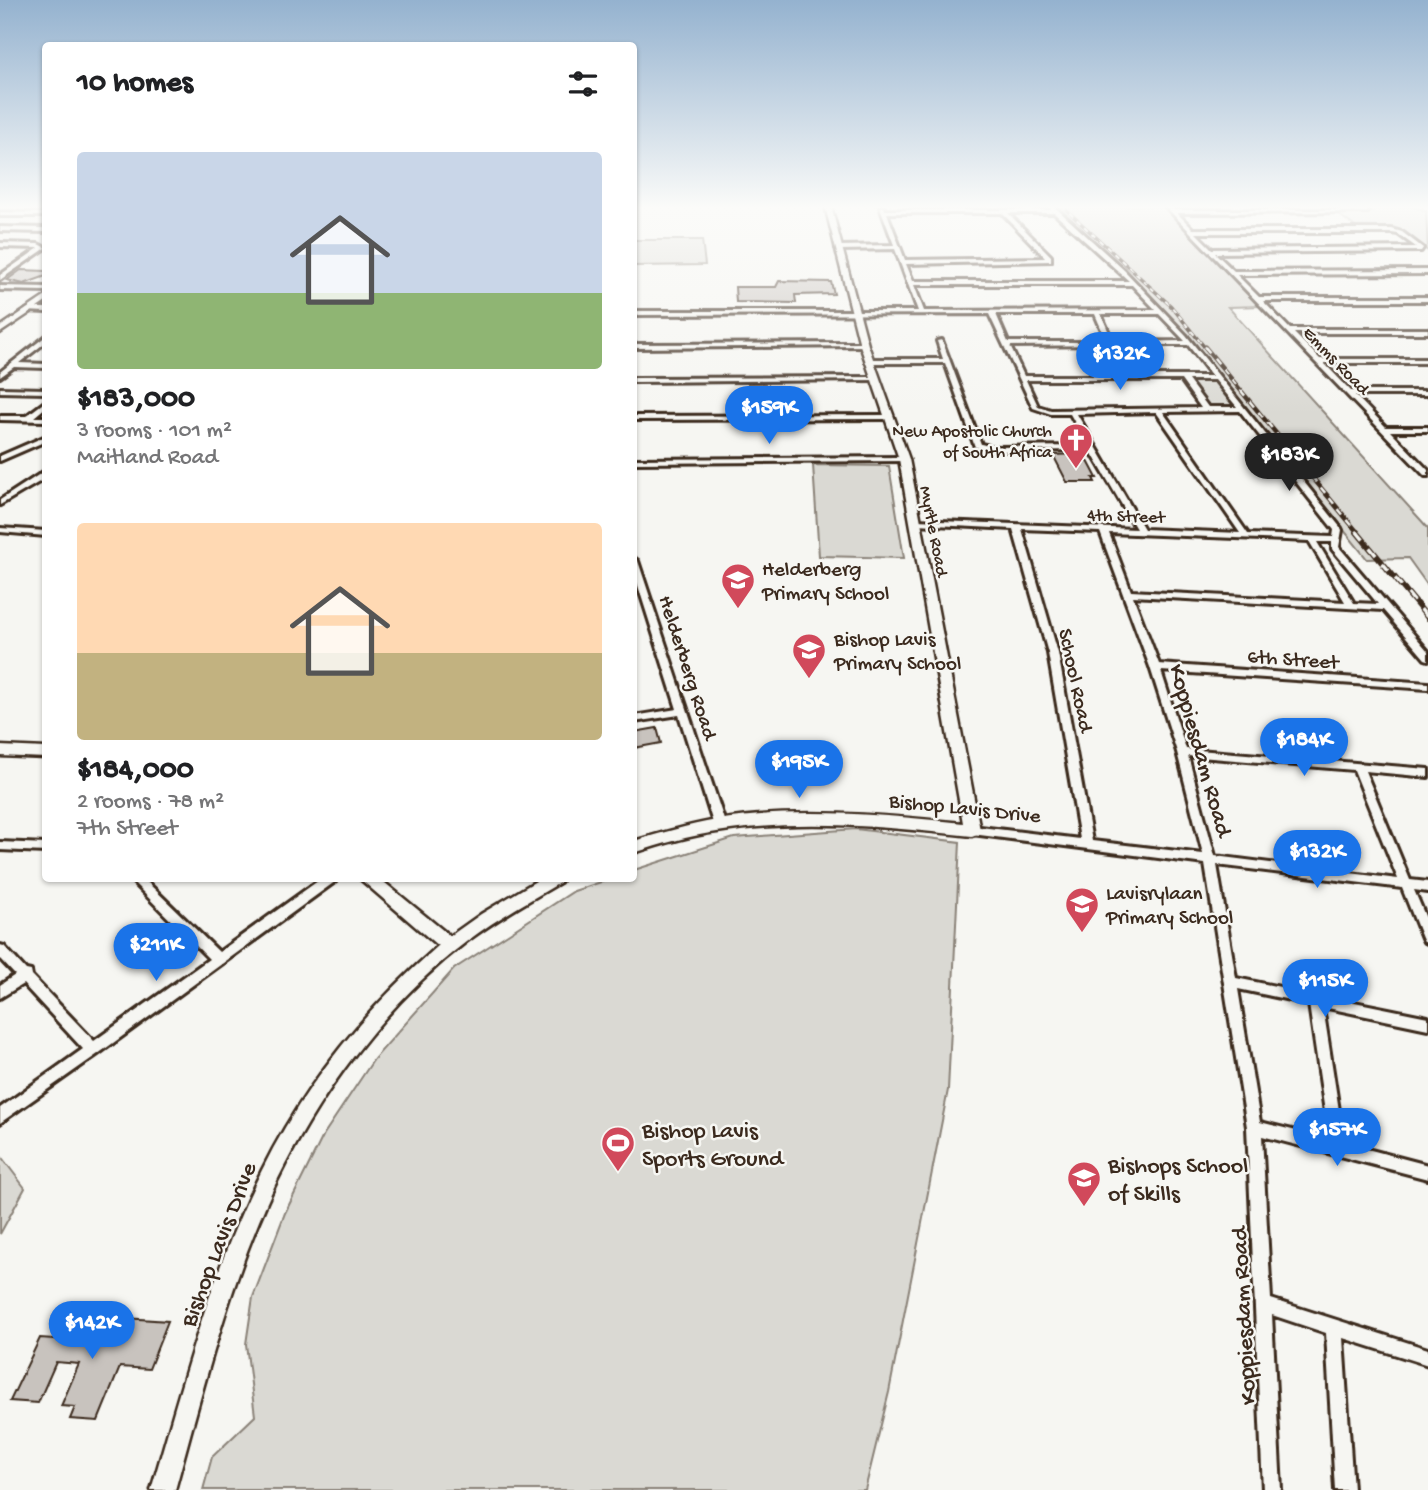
<!DOCTYPE html>
<meta charset="utf-8">
<style>
:root{--surface:#fff;--page:#f6f6f6;--text:#202124;--muted:#757577;--accent:#1a73e8}
body{margin:0;font-family:"Gochi Hand",sans-serif;background:var(--page);color:var(--text);height:100vh;display:flex;flex-direction:column;font-size:26px;white-space:nowrap}
*{box-sizing:border-box;margin:0}
p{font-size:23px;color:var(--muted)}
.icon{flex:none;width:38px;height:38px;fill:none;stroke:currentColor;stroke-width:2;stroke-linecap:round;stroke-linejoin:round}
.map{position:relative;flex:1;overflow:hidden}
.details{position:absolute;left:42px;top:42px;width:595px;height:840px;display:flex;flex-direction:column;background:var(--surface);border-radius:7px;box-shadow:0 2px 5px #0004}
.details>*{flex:none}
.price{position:absolute;translate:-50% -60px;padding:0 16px;border-radius:24px;background:var(--accent);color:#fff;font-size:23px;line-height:46px;filter:drop-shadow(0 2px 4px #0008)}
.price::after{content:'';position:absolute;left:50%;top:42px;width:21px;height:16px;margin-left:-10px;background:inherit;clip-path:polygon(0 0,100% 0,50% 100%)}
.price.selected{background:#222;color:#fff}
ul{padding:0;list-style:none}
li{display:grid;align-content:center;gap:14px;height:371px;padding:0 35px}
li span{display:grid;place-items:center;height:217px;border-radius:7px;color:#555}
li>.icon{margin-inline-start:auto}
span .icon{width:126px;height:126px;fill:#fffc;stroke-width:1}
li b{font-size:30px}
h2{display:flex;justify-content:space-between;align-items:center;height:84px;padding:0 35px;font-size:30px}
.map>svg:first-child{display:block}
</style>
<div class="map">
<svg width="1428" height="1490" viewBox="0 0 1428 1490">
<rect width="100%" height="100%" fill="#f6f6f2"/>
<filter id="ink" filterUnits="userSpaceOnUse"><feTurbulence type="fractalNoise" baseFrequency=".0143" numOctaves="2"/><feDisplacementMap in="SourceGraphic" scale="14" xChannelSelector="R" yChannelSelector="G"/><feConvolveMatrix kernelMatrix="1 2 1 2 8 2 1 2 1" color-interpolation-filters="sRGB"/></filter>
<g filter="url(#ink)">
<g fill="#dad9d3" stroke="#8a8278" stroke-width="2">
<path d="M1055,206h109l97,100 -33,1 200,221v58l-20,-28 -41,1 -173,-216 -69,-74z"/>
<path d="M1365,206h46l15,5 2,40 -28,-20 -42,-2 -21,-16 36,-1z"/>
<path d="M634,240h68l3,25 -71,1z"/>
<path d="M1188,380l27,1 19,24 -27,2z"/>
<path d="M813,465l76,1 15,92 -85,-2z"/>
<path d="M856,829l104,13 -12,248 -59,302 -24,98h-662l9,-33 43,-41 -9,-72 7,-47 32,-84 39,-79 50,-75 80,-90 120,-78 36,-12 24,-1v-8l100,-32z"/>
<path d="M0,1155l25,33 -25,46z"/>
</g>
<g fill="#c8c3be" stroke="#3b2a1e" stroke-width="2">
<path d="M21,270l25,1v5l-22,8 -17,-4z"/>
<path d="M779,281l52,1 3,12 -39,1 1,8 -60,-1 -1,-15h41z"/>
<path d="M1080,454l4,7h4l9,17h-4l2,4h-28l-14,-27z"/>
<path d="M657,728l4,15 -27,5v-16z"/>
<path d="M80,1315l88,6 -19,48 -29,-2 -22,54 -28,-2 5,-12 -14,-1 18,-42 -23,-2 -18,41 -28,-2 30,-63 29,2z"/>
</g>
<g fill="none" stroke-linecap="round" stroke-linejoin="round">
<g stroke="#3b2a1e" stroke-width="6">
<g id="minor">
<path d="M1048,206h4l6,4 66,60 62,65 155,193 1,2 -3,17 89,104v9l-3,-1 -42,-49 -250,-14 26,68 269,19v6l-267,-18 25,78 242,20v8l-63,-6 45,109 18,2v10l-14,-2 14,33v20l-4,-1 -2,-4 -20,-50 -185,-23 19,113 192,39v12l-105,-22 21,136 84,22v14l-166,-43 9,163 157,50v16l-85,-27 10,152h-18l-9,-157 -54,-18 9,175h-18l-16,-363 -42,-263 -233,-30 -4,-1 -2,-3 2,-3 4,-1 108,13 -32,-186 -35,-124 -97,-5 -4,-2 4,-2 220,9 -46,-79 -97,1 -18,-4 -30,-84h-76l-3,-2 3,-2h74l-6,-18 5,-1 39,104 12,3 95,-1 -18,-32h-19l-18,-6 -44,-94 -355,1v-4h284l-23,-62 -56,1 -3,-2 3,-2 55,-1 -14,-38h4l1,3h166zM887,213h115l44,45 -141,2zM1008,213h46l75,68h-216l-7,-17 145,-3v-5zM914,285h218l24,25 -232,1zM996,314h99l12,28h-99zM1101,314h58l26,27 -72,1zM1109,345h79l24,31h-188l-14,-30zM1026,380h155l20,28 -150,2 -13,-4zM1188,380h27l22,27h-29zM1240,411l94,119 -1,7 -85,-3 -85,-122zM1156,412l84,121 -96,-4 -67,-115zM1022,529l78,3 50,135 27,85 26,102 -111,-13 -34,-188zM1109,533l200,8 36,61 -214,-11zM1317,542h15v7l46,55 -24,-1zM1188,756l166,14 44,109 -183,-23zM1238,989l71,15 20,135 -69,-17z"/>
<path d="M1165,206h4l5,4h192l2,2 -191,1 16,16h199l10,3 21,16 -2,3 -206,2 19,18 194,-1v4l-191,1 22,22h169v4h-165l27,28h138v4h-134l26,26h108v4h-104l27,28h77v4h-73l31,32h42v4h-38l38,39v6h-3zM1196,233h196l6,1 18,13 -204,2z"/>
<path d="M0,212l46,1v3h-46z"/>
<path d="M0,227l46,1v4l-46,-1z"/>
<path d="M0,243l38,1 8,4 -46,32v-5l39,-27 -39,-1z"/>
<path d="M0,286l46,1v4l-46,-1z"/>
<path d="M29,308h17v4l-19,-1 -1,-1z"/>
<path d="M46,336v6l-27,21 27,1v4l-32,-1 -14,10v-5z"/>
<path d="M864,343l3,2 -1,1 -232,2v-4z"/>
<path d="M874,377l2,1v2l-242,2v-4z"/>
<path d="M0,388l46,1v4l-46,-1z"/>
<path d="M46,401v6l-12,10h12v4l-46,-1v-4h26z"/>
<path d="M887,415h3v4l-256,1v-4z"/>
<path d="M46,436v5l-46,20v-5z"/>
<path d="M904,457h3v4l-273,2v-4z"/>
<path d="M43,472h3v6l-46,27v-5z"/>
<path d="M0,528l46,3v5l-46,-4z"/>
<path d="M634,558l4,3 88,265 -2,3h-8l-2,-3 -35,-111 -45,7v-6l43,-7 -43,-136z"/>
<path d="M0,842l46,2v8l-46,-2z"/>
<path d="M129,878h14l76,74 103,-74h16l-2,3 -238,173 -98,69v-15l83,-59 -60,-65 -23,14v-13l15,-10 -15,-16v-14l4,1 22,24 5,1 1,5 62,65 115,-82z"/>
</g>
</g>
<g stroke="#3b2a1e" stroke-width="5">
<g id="tertiary">
<path d="M825,206h6l37,139 41,114 71,371 -3,4 -5,2c-84,-9 -171,-18 -255,-4 -29,4 -56,12 -83,21v-12c27,-8 54,-16 83,-21 81,-13 165,-5 246,3l-64,-364 -39,-114z"/>
<path d="M46,296v6l-46,31v-6z"/>
<path d="M0,746l46,2v10l-46,-2z"/>
<path d="M359,878h20l71,58 31,-22 60,-36h22l-2,4c-32,19 -65,37 -95,60 -91,70 -163,173 -207,279 -36,87 -59,179 -84,269h-24c32,-108 60,-219 111,-320 43,-87 104,-161 176,-224z"/>
</g>
</g>
<use href="#minor" fill="#f6f6f2" fill-rule="evenodd"/>
<use href="#tertiary" fill="#f6f6f2" fill-rule="evenodd"/>
<g stroke="#3b2a1e" stroke-width="3.5">
<path id="rail-far2" d="M1062,206l109,100 35,43"/>
</g>
<g stroke="#3b2a1e" stroke-width="4.5">
<path id="rail-far1" d="M1205,347l154,187"/>
</g>
<g stroke="#3b2a1e" stroke-width="6">
<path id="rail" d="M1357,532l71,86"/>
</g>
<use href="#rail-far2" stroke="#f6f6f2" stroke-width="2" stroke-dasharray="5" stroke-linecap="butt"/>
<use href="#rail-far1" stroke="#f6f6f2" stroke-width="2.5" stroke-dasharray="7" stroke-linecap="butt"/>
<use href="#rail" stroke="#f6f6f2" stroke-width="3.5" stroke-dasharray="10" stroke-linecap="butt"/>
</g>
</g>
<linearGradient id="sky" x2="0" y2="1"><stop stop-color="#94b2cf"/><stop offset="0.5" stop-color="#fbfbf9"/><stop offset="1" stop-color="#fbfbf9" stop-opacity="0"/></linearGradient>
<rect width="1428" height="414" fill="url(#sky)"/>
<defs>
<g id="church-pin" transform="scale(1.75)"><path d="M0 17L-7.5 6A9.5 9.5 0 1 1 7.5 6Z" fill="#d1495b" stroke="#f6f6f2"/><path d="M-1.2-6h2.4v3.5h3.3v2.4h-3.3V6h-2.4V-.1h-3.3v-2.4h3.3Z" fill="#fff"/></g>
<g id="school-pin" transform="scale(1.75)"><path d="M0 17L-7.5 6A9.5 9.5 0 1 1 7.5 6Z" fill="#d1495b" stroke="#f6f6f2"/><path d="M0-5L7-2L0 1L-7-2ZM-4 1L0 2.5L4 1V4Q0 6-4 4Z" fill="#fff"/></g>
<g id="stadium-pin" transform="scale(1.75)"><path d="M0 17L-7.5 6A9.5 9.5 0 1 1 7.5 6Z" fill="#d1495b" stroke="#f6f6f2"/><path d="M0-5a6.5 5 0 1 0 0 10a6.5 5 0 1 0 0-10ZM-3.5-1.8h7v3.6h-7Z" fill="#fff"/></g>
</defs>
<g fill-rule="evenodd">
<use href="#church-pin" x="1076" y="440"/>
<use href="#school-pin" x="738" y="580"/>
<use href="#school-pin" x="809" y="650"/>
<use href="#school-pin" x="1082" y="904"/>
<use href="#stadium-pin" x="618" y="1143"/>
<use href="#school-pin" x="1084" y="1178"/>
</g>
<g text-anchor="middle" stroke-width="5" stroke-linejoin="round" paint-order="stroke">
<g font-size="18" fill="#3b2a1e" stroke="#f6f6f2">
<text transform="translate(1337 360) rotate(46)" y="6">Emms Road</text>
<text transform="translate(1126 515) rotate(2)" y="6">4th Street</text>
<text transform="translate(935 531) rotate(79)" y="6">Myrtle Road</text>
</g>
<g font-size="18" fill="#3b2a1e" stroke="#f6f6f2" text-anchor="end">
<text x="1052" y="436">New Apostolic Church<tspan x="1052" dy="21">of South Africa</tspan></text>
</g>
<g font-size="21" fill="#3b2a1e" stroke="#f6f6f2" text-anchor="start">
<text x="762" y="575">Helderberg<tspan x="762" dy="24">Primary School</tspan></text>
<text x="834" y="645">Bishop Lavis<tspan x="834" dy="24">Primary School</tspan></text>
<text x="1106" y="899">Lavisrylaan<tspan x="1106" dy="24">Primary School</tspan></text>
</g>
<g font-size="21" fill="#3b2a1e" stroke="#f6f6f2">
<text transform="translate(1293 658) rotate(4)" y="7">6th Street</text>
<text transform="translate(689 667) rotate(72)" y="7">Helderberg Road</text>
<text transform="translate(1077 680) rotate(78)" y="7">School Road</text>
<text transform="translate(965 807) rotate(6)" y="7">Bishop Lavis Drive</text>
</g>
<g font-size="24" fill="#3b2a1e" stroke="#f6f6f2">
<text transform="translate(1202 750) rotate(74)" y="8">Koppiesdam Road</text>
<text transform="translate(217 1244) rotate(-69)" y="8">Bishop Lavis Drive</text>
<text transform="translate(1242 1316) rotate(-93)" y="8">Koppiesdam Road</text>
</g>
<g font-size="24" fill="#3b2a1e" stroke="#f6f6f2" text-anchor="start">
<text x="642" y="1137">Bishop Lavis<tspan x="642" dy="28">Sports Ground</tspan></text>
<text x="1108" y="1172">Bishops School<tspan x="1108" dy="28">of Skills</tspan></text>
</g>
</g>
</svg>
<b class="price" style="left:1120px;top:392px">$132K</b>
<b class="price" style="left:769px;top:446px">$159K</b>
<b class="price selected" style="left:1289px;top:493px">$183K</b>
<b class="price" style="left:1304px;top:778px">$184K</b>
<b class="price" style="left:799px;top:800px">$195K</b>
<b class="price" style="left:1317px;top:890px">$132K</b>
<b class="price" style="left:156px;top:983px">$211K</b>
<b class="price" style="left:1325px;top:1019px">$115K</b>
<b class="price" style="left:1337px;top:1168px">$157K</b>
<b class="price" style="left:92px;top:1361px">$142K</b>
<section class="details">
<h2>10 homes<svg class="icon" aria-label="filters" viewBox="0 0 24 24"><path d="M4 7h16M4 17h16"/><circle cx="9" cy="7" r="2"/><circle cx="15" cy="17" r="2"/></svg></h2>
<ul>
<li><span style="background:linear-gradient(#c9d6e8 65%,#8fb573 0)"><svg class="icon" aria-label="home" viewBox="0 0 24 24"><path d="M3 11l9-7 9 7M6 9v11h12V9"/></svg></span><div><b>$183,000</b><p>3 rooms · 101 m²</p><p>Maitland Road</p></div></li>
<li><span style="background:linear-gradient(#ffd9b3 60%,#c2b280 0)"><svg class="icon" aria-label="home" viewBox="0 0 24 24"><path d="M3 11l9-7 9 7M6 9v11h12V9"/></svg></span><div><b>$184,000</b><p>2 rooms · 78 m²</p><p>7th Street</p></div></li>
</ul>
</section>
</div>
